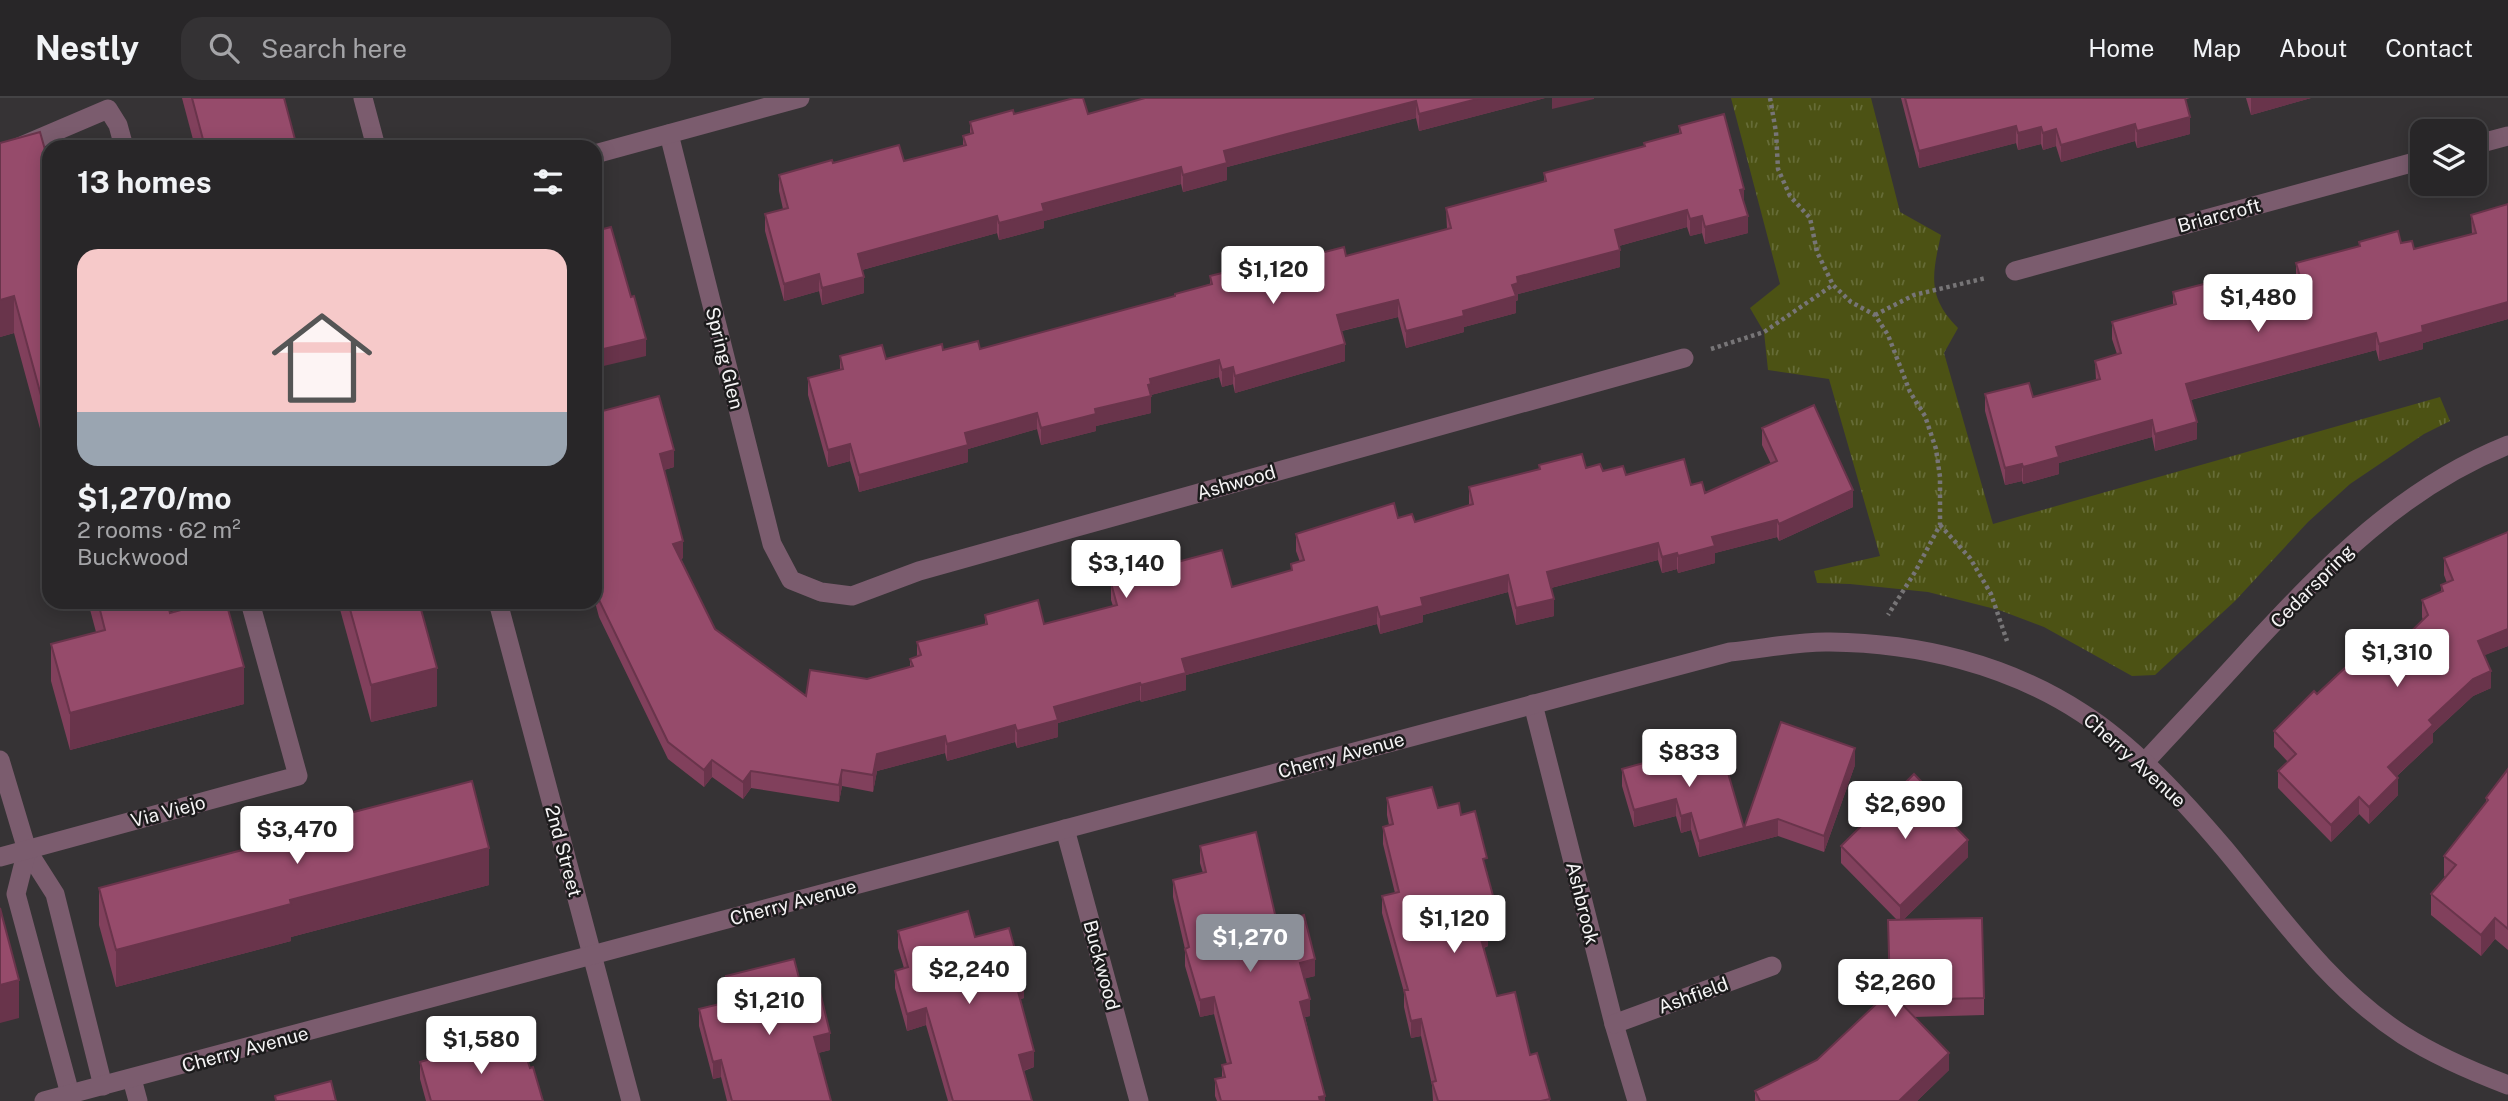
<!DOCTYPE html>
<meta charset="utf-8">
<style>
:root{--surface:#282628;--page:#343234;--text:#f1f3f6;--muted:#a5a5a8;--line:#444345;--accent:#8c9099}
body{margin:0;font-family:"Public Sans",sans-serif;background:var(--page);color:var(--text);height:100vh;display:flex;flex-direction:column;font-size:26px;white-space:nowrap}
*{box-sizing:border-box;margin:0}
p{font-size:23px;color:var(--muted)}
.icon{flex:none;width:38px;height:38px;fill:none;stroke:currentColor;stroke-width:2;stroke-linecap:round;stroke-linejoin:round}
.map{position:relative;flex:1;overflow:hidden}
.side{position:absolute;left:42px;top:42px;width:560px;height:469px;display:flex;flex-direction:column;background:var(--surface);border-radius:21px;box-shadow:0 4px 18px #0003,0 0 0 2px var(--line)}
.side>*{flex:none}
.buttons{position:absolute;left:2410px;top:21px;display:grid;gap:14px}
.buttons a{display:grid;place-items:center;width:77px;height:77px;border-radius:14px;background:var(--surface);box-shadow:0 4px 18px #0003,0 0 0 2px var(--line);font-size:35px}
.price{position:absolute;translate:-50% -60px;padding:0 16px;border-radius:7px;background:#fff;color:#222;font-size:23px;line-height:46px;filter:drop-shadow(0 2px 4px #0008)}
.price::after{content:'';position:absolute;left:50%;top:42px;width:21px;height:16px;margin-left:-10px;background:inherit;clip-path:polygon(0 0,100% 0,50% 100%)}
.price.active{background:var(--accent);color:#fff}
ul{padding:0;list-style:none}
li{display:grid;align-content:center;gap:14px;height:371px;padding:0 35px}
li span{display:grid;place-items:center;height:217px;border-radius:21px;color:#555}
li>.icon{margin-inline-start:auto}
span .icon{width:126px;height:126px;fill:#fffc;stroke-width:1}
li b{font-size:30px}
h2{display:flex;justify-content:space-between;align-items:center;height:84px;padding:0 35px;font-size:30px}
header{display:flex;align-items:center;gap:42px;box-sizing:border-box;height:98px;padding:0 35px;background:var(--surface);border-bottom:2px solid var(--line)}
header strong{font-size:33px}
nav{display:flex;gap:38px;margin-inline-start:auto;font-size:24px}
.search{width:490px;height:63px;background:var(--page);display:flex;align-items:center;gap:18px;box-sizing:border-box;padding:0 24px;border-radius:21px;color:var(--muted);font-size:26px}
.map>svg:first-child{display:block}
</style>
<header>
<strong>Nestly</strong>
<div class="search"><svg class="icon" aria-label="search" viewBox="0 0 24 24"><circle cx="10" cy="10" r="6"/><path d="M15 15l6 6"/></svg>Search here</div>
<nav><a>Home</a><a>Map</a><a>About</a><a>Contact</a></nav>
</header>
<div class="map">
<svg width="2508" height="1003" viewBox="0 0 2508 1003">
<defs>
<pattern id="park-tufts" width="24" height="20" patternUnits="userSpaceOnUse" patternTransform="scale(1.75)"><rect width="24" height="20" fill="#4c5214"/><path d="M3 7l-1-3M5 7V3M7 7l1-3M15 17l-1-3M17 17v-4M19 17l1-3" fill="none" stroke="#666c37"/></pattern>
</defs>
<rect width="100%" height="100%" fill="#363335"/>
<path fill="url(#park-tufts)" d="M1731,0h140l29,114 41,23c-9,40 -14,62 17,93l-14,25 49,171 447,-127 10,24 -26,13 -74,50 -42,38 -73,79 -80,74 -23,1 -88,-49 -45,-17 -71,-18 -78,-8 -33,-1 -3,-12 66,-15 -51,-177 -61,-9 -4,-38 -14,-24 30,-24z"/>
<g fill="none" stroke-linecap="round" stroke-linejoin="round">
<g stroke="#777577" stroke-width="4.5" stroke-dasharray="3.5 3.5" stroke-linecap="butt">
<path d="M1770,0l6,34 2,37 12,27 20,22 7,34 16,33 18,17 24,13 13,20 22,57 15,24 11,33 4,28v48l-25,47 -27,43"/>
<path d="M1875,217l39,-20 72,-17"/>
<path d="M1711,251l53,-17 69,-47"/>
<path d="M1940,427l30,33 21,36 16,47"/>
</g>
<g stroke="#7b5c6e" stroke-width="19">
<path d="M363,0l13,49"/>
<path d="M669,36l103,410 19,36 30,12 31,4 67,-25 765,-213"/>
<path d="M2474,47l34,-9"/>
<path d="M595,56l205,-56"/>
<path d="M0,57l108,-46 10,16 6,22"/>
<path d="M2015,173l407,-111"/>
<path d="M498,504l133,499"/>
<path d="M1533,606l81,320 23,77"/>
<path d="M0,662l27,90 28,44 48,192"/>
<path d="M2144,665c36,-39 73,-78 109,-118 75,-81 150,-158 255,-200"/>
<path d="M1065,731l74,272"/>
<path d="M27,752l-11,44 54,200"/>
<path d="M0,759l298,-81 -48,-174"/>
<path d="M1614,926l158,-58"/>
<path d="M132,981l6,22"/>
<path d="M44,1003l1686,-449c33,-3 67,-11 100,-10 88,1 177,22 252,71 52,33 102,88 142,135 55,66 105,139 179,187 33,21 68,36 105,50"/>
</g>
</g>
<g fill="#81405c">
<path d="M182,0h102l13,49h-102z"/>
<path d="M1545,0l-126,33 -3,-13 -189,49v13l-44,12 -2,-8 -137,37v7l-45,12 -2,-7 -135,37 2,23 -42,12 -3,-14 -35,10 -19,-70v-17l18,-5 -4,-18v-16l54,-12 71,-2 59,-15v-10l7,-2v-12l44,-8h74z"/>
<path d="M1901,0h289l-4,1 4,35 -53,14 -2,-7 -74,21 -5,-16 -13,4 -2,-6 -23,6 -2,-7 -97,25z"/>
<path d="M2246,0h65l-60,17z"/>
<path d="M1679,28l65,77 4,30 -43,11 -3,-11 -12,3 -3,-9 -68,19 1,21 -102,27v6l-2,1v12l-52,14v5l-58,16 -8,-31 -56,14 3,30 -110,32 -2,-9 -11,3 -3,-10 -68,18v18l-55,13v5l-55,14 -4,-16 -69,20v13l-109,30 -9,-31 -22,6 -20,-72v-17l32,-8v-14l46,3 57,-9 37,-1 195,-52v-3l35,-10v-8l136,-20 101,-27 -1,-21 98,-26v-9l100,-27v-3l35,-9z"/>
<path d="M0,45l49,21v298l-35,-129 -14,4z"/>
<path d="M2508,106v115l-85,24v6l-44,12 -3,-11 -185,50 6,39 -42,12 -3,-14 -93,26v11l-36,10 -1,-3 -17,4 -20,-74v-17l48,3 63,-17 -1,-19 22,-7 -5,-15v-17l61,-17v-13l63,15 62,-19 -2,-8v-17l63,-17v-4l42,1 13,6 58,-15 -1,-19z"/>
<path d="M595,315l79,54 -10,3 19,88 -2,1 34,70 91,67 104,-29v-8l7,-2v-15l68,-18v-9l59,9 69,-18 -2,-6v-17l59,-15v-4l62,23 59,-17v-6l9,-2 -4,-11v-17l102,-16 17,4 54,-16v-19l70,-18v-4l47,3 105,17 14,8 66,-29 -9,-19v-17l91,79 -74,34 -2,-4 -62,16v10l-37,10 -1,-4 -15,4 -4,-13 -107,28 3,28 -38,9 -8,-33 -85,23v7l-43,12 -3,-10 -191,51v15l-45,12 -1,-2 -82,23v14l-41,11 -2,-6 -68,19 -2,-8 -68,18 -4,21 -31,-6 -3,16 -88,-14 -8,11 -31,-22 -8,10 -36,-28 -69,-142 -4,-15z"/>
<path d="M2508,434v114l-24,9 7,33 -18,8 -40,37v9l-36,34 1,19 -29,29 -10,-10 -28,28 -53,-54v-17l10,-9 -14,-15v-16l43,-37 52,-36 16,-1 38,-37 -1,-3v-17l19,-8v-7l6,-2 -3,-8v-17z"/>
<path d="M88,504h79l3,11 74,91 -174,46 -19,-69v-37l45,-12z"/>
<path d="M338,504h81l18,104 -66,16z"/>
<path d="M1719,644l25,103 -45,12 -8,-27 -10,3 -5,-17 -42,11 -12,-41v-17z"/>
<path d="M1855,667l-31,87 -46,-16 -34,9v-17z"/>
<path d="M2508,671v181l-13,-11 -14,17 -50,-41v-21l14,-17 -1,-1v-20l42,-52v-6z"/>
<path d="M1387,700l51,10 23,7 26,56 11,59 -10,4v12l-4,2 13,48 33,59 20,46h-117l-1,-16 -11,-49 -10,2 -7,-31v-15l-22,-79v-17l13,-3 -12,-49v-17l6,-2 -2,-10z"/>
<path d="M1946,720l22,39 -64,62 80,79v17l-70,2 35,53 -32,31h-162v-10l62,-31 73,-68 7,-72 -56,-57v-17z"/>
<path d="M293,730l196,57 -198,52v4l-175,46 -17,-62v-37l194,-52z"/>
<path d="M1200,748l77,77 38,53 -10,2 5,38 -5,1 20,84h-108l-2,-5v-17l7,-1v-13l5,-1 -13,-50 -14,3 -15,-51v-17l-12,-52v-17l30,-7 -3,-10z"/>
<path d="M898,833l77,6 49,61 -4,1 14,68 -10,4 8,30h-84l-22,-76 -19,6 -12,-43v-17l9,-3 -6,-20z"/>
<path d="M726,878l78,21 26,53 -12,3 13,48h-104l-6,-24 -8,2 -14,-53v-17l29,-7 -2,-9z"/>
<path d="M507,963l23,7 13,33h-117l-6,-22v-17z"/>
</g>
<g fill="#69344b">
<path d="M1481,0h64l-126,33v-17z"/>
<path d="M1552,0h42v1l-42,10z"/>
<path d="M2251,0h60l-60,17z"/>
<path d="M1416,3v17l-189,49v13l-44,12v-17l41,-24 63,-17z"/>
<path d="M2190,19v17l-53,14v-17z"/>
<path d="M2135,26v17l-74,21v-17z"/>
<path d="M2016,28v17l-97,25v-17z"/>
<path d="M2041,29v17l-23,6v-17z"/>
<path d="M2056,31v17l-13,4v-17z"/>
<path d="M1181,69v17l-137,37v7l-45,12v-17l43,-19z"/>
<path d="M1744,91v17l-4,-16z"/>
<path d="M1687,112v17l-72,20v-17z"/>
<path d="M997,118v17l-139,38v-17z"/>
<path d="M1702,118v17l-12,3v-17z"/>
<path d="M1748,118v17l-43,11v-17z"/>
<path d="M1620,152v17l-102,27v6l-2,1v12l-52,14v5l-58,16v-17l57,-20 49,-26 5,-8z"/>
<path d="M819,176v17l-35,10v-17z"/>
<path d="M864,179v16l-42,12v-17z"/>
<path d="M14,198v37l-14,4v-37z"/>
<path d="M1398,202v17l-61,15v-17z"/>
<path d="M2508,204v17l-85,24v6l-44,12v-17l43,-18z"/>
<path d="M2376,235v17l-190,51v-17z"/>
<path d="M646,241v17l-51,12v-17z"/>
<path d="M1345,246v17l-110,32v-17z"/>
<path d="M1219,262v17l-68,18v18l-55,13v5l-55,14v-17l54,-19 53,-24 2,-6z"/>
<path d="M1233,269v17l-11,3v-17z"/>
<path d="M1037,315v16l-69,20v13l-109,30v-17l106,-42z"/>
<path d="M2152,322v17l-93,26v11l-36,10v-17l33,-20z"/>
<path d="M2197,324v17l-42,12v-17z"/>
<path d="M850,346v17l-22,6v-17z"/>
<path d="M674,352v17l-14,4v-17z"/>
<path d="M2022,366v17l-17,4v-17z"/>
<path d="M1853,392v17l-74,34v-17z"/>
<path d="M1777,422v17l-62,16v10l-37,10v-17l34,-19z"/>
<path d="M683,443v17l-10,3v-17z"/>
<path d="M1658,445v17l-111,29v-17z"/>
<path d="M1677,455v16l-15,4v-16z"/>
<path d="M1508,477v17l-85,23v7l-43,12v-17l41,-19z"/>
<path d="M1554,501v17l-38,9v-17z"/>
<path d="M1377,509v17l-191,51v15l-45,12v-17l41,-26z"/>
<path d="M2508,531v17l-30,12v-17z"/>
<path d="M244,569v37l-174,46v-37z"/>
<path d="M437,570v38l-66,16v-37z"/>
<path d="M2491,573v17l-18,8 -40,37v9l-45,42v-17l41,-47 44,-41z"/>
<path d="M1140,585v17l-82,23v14l-41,11v-17l37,-24z"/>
<path d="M1015,627v17l-68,19v-17z"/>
<path d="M945,638v17l-68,18 -4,21v-17l4,-21z"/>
<path d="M1855,650v17l-31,87v-16z"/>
<path d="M712,662v17l-8,10v-17z"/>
<path d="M842,672v16l-3,16v-17z"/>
<path d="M751,673v17l-8,11v-17z"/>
<path d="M2398,680v17l-29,29v-17z"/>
<path d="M2359,699v17l-28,28v-17z"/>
<path d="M1676,701v17l-42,11v-17z"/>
<path d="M1946,709v17l-5,-12z"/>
<path d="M1691,715v17l-10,3v-17z"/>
<path d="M1778,721v17l-34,9v-17z"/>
<path d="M1744,730v17l-45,12v-16z"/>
<path d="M1968,742v17l-68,66v-17z"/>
<path d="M489,750v37l-198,52v4l-175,46v-37l174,-50z"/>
<path d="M1498,816v16l-10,4v12l-9,3v-17l5,-14z"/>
<path d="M2495,820v21l-14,17v-21z"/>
<path d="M1315,861v17l-15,4v-17z"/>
<path d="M19,882v38l-19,5v-38z"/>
<path d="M1024,883v17l-8,3v-17z"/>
<path d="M1214,899v17l-14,3v-17z"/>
<path d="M1310,901v17l-10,2v-16z"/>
<path d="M926,910v17l-19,6v-17z"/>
<path d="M1421,921v17l-10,2v-17z"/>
<path d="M830,935v17l-16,4v-17z"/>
<path d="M1034,953v16l-15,5v-17z"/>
<path d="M1949,955v17l-32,31h-18z"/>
<path d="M721,962v17l-8,2v-17z"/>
<path d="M1325,998v5h-6v-4z"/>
</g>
<g fill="#964b6b" stroke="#69344b" stroke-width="2">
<path d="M192,0h92l13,49h-92z"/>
<path d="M1074,0h9l5,16 57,-16h336l-62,16 -3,-13 -129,33 -63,17 3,12 -44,12 -2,-8 -139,37 2,7 -45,12 -2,-7 -139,38 6,23 -42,11 -3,-14 -35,10 -19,-70 23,-6 -9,-33 53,-15 1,3 66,-18 5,16 62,-16 -3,-9 10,-3 -3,-11 43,-12 1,4z"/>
<path d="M1905,0h280l5,19 -53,14 -2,-7 -74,21 -5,-16 -13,4 -2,-6 -23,6 -2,-7 -97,25z"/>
<path d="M1724,16l20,75 -4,1 8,26 -43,11 -3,-11 -12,3 -3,-9 -72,20 5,20 -103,27 1,6 -6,2 4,11 -53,15 1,5 -58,15 -8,-31 -61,15 8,29 -110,32 -2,-9 -11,3 -3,-10 -69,19 1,5 -3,1 3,11 -56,13 1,5 -55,14 -4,-15 -72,20 3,12 -109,30 -9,-31 -22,6 -20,-72 35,-9 -3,-13 42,-11 4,14 56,-15 1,6 35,-9 2,8 195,-53v-2l37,-10 -2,-8 44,-11 2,5 88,-23 2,9 105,-28 -5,-20 100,-27 -2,-8 101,-27 -1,-3 37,-10 -2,-7z"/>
<path d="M40,34l9,32v261l-35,-129 -14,4v-157z"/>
<path d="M2508,106v98l-86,24 1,6 -44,12 -3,-11 -190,51 11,38 -42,12 -3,-14 -96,27 3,10 -36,10 -1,-3 -17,4 -20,-74 44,-11 4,14 67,-18 -5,-18 26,-8 -9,-31 64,-18 -3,-12 54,-14 9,29 67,-20 -7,-24 64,-17 -1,-4 39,-11 3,12 11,-2 2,8 62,-16 -5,-18z"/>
<path d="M611,129l20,70 3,-1 12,43 -51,12v-120z"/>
<path d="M659,298l15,54 -14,4 23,87 -10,3 42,85 91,67 4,-26 57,9 46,-13 -3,-7 11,-4 -4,-13 70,-18 -2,-9 53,-15 6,24 73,-19 -6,-22 60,-15 -1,-4 52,-14 10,37 60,-17 -1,-6 13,-4 -8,-26 98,-31 4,15 14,-4 3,8 58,-18 -4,-17 71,-18 -1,-4 43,-11 4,14 14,-4 3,7 20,-5 3,9 58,-16 7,26 11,-3 3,11 72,-32 -15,-33 52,-23 39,85 -74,34 -2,-4 -65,17 3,9 -37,10 -1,-3 -15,4 -4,-14 -111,29 7,27 -38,9 -8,-33 -87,23 2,8 -43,11 -3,-10 -195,52 4,14 -45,12 -1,-2 -86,24 4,13 -41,11 -2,-6 -68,19 -2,-8 -68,18 -4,21 -31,-5 -3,15 -88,-14 -8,11 -31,-22 -8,10 -36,-28 -69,-142 -4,-15v-172z"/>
<path d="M2508,434v97l-30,12 13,30 -18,8 -44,41 4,5 -45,42 10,11 -29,29 -10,-10 -28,28 -53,-54 18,-17 -22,-23 40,-40 3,3 46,-43 6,7 9,-9 7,8 43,-42 -6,-15 21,-9 -2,-6 12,-5 -9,-22z"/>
<path d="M98,504h69l3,11 40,-11h16l18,65 -174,46 -19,-69 54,-14z"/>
<path d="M348,504h71l18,66 -66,17z"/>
<path d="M1781,624l74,26 -31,88 -46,-17 -34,9z"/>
<path d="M1719,644l25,86 -45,13 -8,-28 -10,3 -5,-17 -42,11 -12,-41z"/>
<path d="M2508,671v160l-13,-11 -14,17 -50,-41 25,-29 -12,-9 44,-56 -2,-2z"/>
<path d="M1914,676l32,33 -5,5 27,28 -68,66 -59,-60z"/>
<path d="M472,683l17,67 -199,52 1,4 -175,46 -17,-62 196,-52 -2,-8z"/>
<path d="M1432,689l6,21 21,-5 2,12 14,-4 12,47 -4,1 15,55 -14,4 4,11 -9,3 18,64 18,-4 15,63 7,-2 13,46 -9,2h-103l-6,-19 4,-1 -15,-62 -10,2 -7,-31h4l-26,-94 17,-4 -16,-65 10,-3 -6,-26z"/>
<path d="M1256,734l21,91 27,-8 11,44 -15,4 10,36 -10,3 25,94 -6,1 1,4h-99l-6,-22 10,-2 -3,-12 9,-2 -17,-66 -14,3 -15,-51 4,-2 -16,-67 33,-8 -6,-26z"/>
<path d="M0,810l19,72 -19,5z"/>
<path d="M968,813l7,26 34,-9 15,53 -8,3 18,67 -15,4 13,46h-79l-27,-93 -19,6 -12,-43 13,-4 -10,-36z"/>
<path d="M1982,820l2,80 -86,2 51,53 -50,48h-139l-5,-10 62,-31 73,-69 -2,-71z"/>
<path d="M794,861l10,38 16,-5 10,41 -16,4 17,64h-99l-11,-41 -8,2 -14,-53 33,-8 -6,-25z"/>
<path d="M500,942l7,21 19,-5 4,12 3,-1 10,34h-112l-11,-39z"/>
<path d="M331,983l5,20h-60l-1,-5z"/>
</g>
<g text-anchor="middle" stroke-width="5" stroke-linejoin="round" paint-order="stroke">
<g font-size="19" fill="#f5f4f5" stroke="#1c1b1c">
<text transform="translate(2219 117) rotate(-15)" y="7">Briarcroft</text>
<text transform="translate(725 260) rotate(76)" y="7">Spring Glen</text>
<text transform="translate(1236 384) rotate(-16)" y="7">Ashwood</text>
<text transform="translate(2312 488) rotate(-45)" y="7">Cedarspring</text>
<text transform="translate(1341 657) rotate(-15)" y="7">Cherry Avenue</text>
<text transform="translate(2135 662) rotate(42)" y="7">Cherry Avenue</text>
<text transform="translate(168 713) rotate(-15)" y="7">Via Viejo</text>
<text transform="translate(564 753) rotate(75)" y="7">2nd Street</text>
<text transform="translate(793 804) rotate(-15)" y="7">Cherry Avenue</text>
<text transform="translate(1583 805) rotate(76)" y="7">Ashbrook</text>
<text transform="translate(1102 867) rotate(75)" y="7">Buckwood</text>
<text transform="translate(1693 897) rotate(-20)" y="7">Ashfield</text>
<text transform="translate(245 951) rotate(-15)" y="7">Cherry Avenue</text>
</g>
</g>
</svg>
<div class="buttons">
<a><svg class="icon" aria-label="layers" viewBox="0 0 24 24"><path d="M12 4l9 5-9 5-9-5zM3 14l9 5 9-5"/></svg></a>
</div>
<b class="price" style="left:1273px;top:208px">$1,120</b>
<b class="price" style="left:2258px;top:236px">$1,480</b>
<b class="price" style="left:1126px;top:502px">$3,140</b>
<b class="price" style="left:2397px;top:591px">$1,310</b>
<b class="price" style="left:1689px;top:691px">$833</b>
<b class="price" style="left:1905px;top:743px">$2,690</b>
<b class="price" style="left:297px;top:768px">$3,470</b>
<b class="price" style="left:1454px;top:857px">$1,120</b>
<b class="price active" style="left:1250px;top:876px">$1,270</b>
<b class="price" style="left:969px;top:908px">$2,240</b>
<b class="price" style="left:1895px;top:921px">$2,260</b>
<b class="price" style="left:769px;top:939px">$1,210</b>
<b class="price" style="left:481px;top:978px">$1,580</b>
<section class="side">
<h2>13 homes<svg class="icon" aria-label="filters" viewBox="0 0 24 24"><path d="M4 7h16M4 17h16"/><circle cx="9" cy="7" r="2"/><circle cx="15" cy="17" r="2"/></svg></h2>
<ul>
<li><span style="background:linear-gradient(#f6c9c9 75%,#9aa5b1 0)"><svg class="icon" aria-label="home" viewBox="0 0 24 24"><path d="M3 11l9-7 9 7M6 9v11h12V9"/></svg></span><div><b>$1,270/mo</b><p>2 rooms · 62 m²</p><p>Buckwood</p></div></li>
</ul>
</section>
</div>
